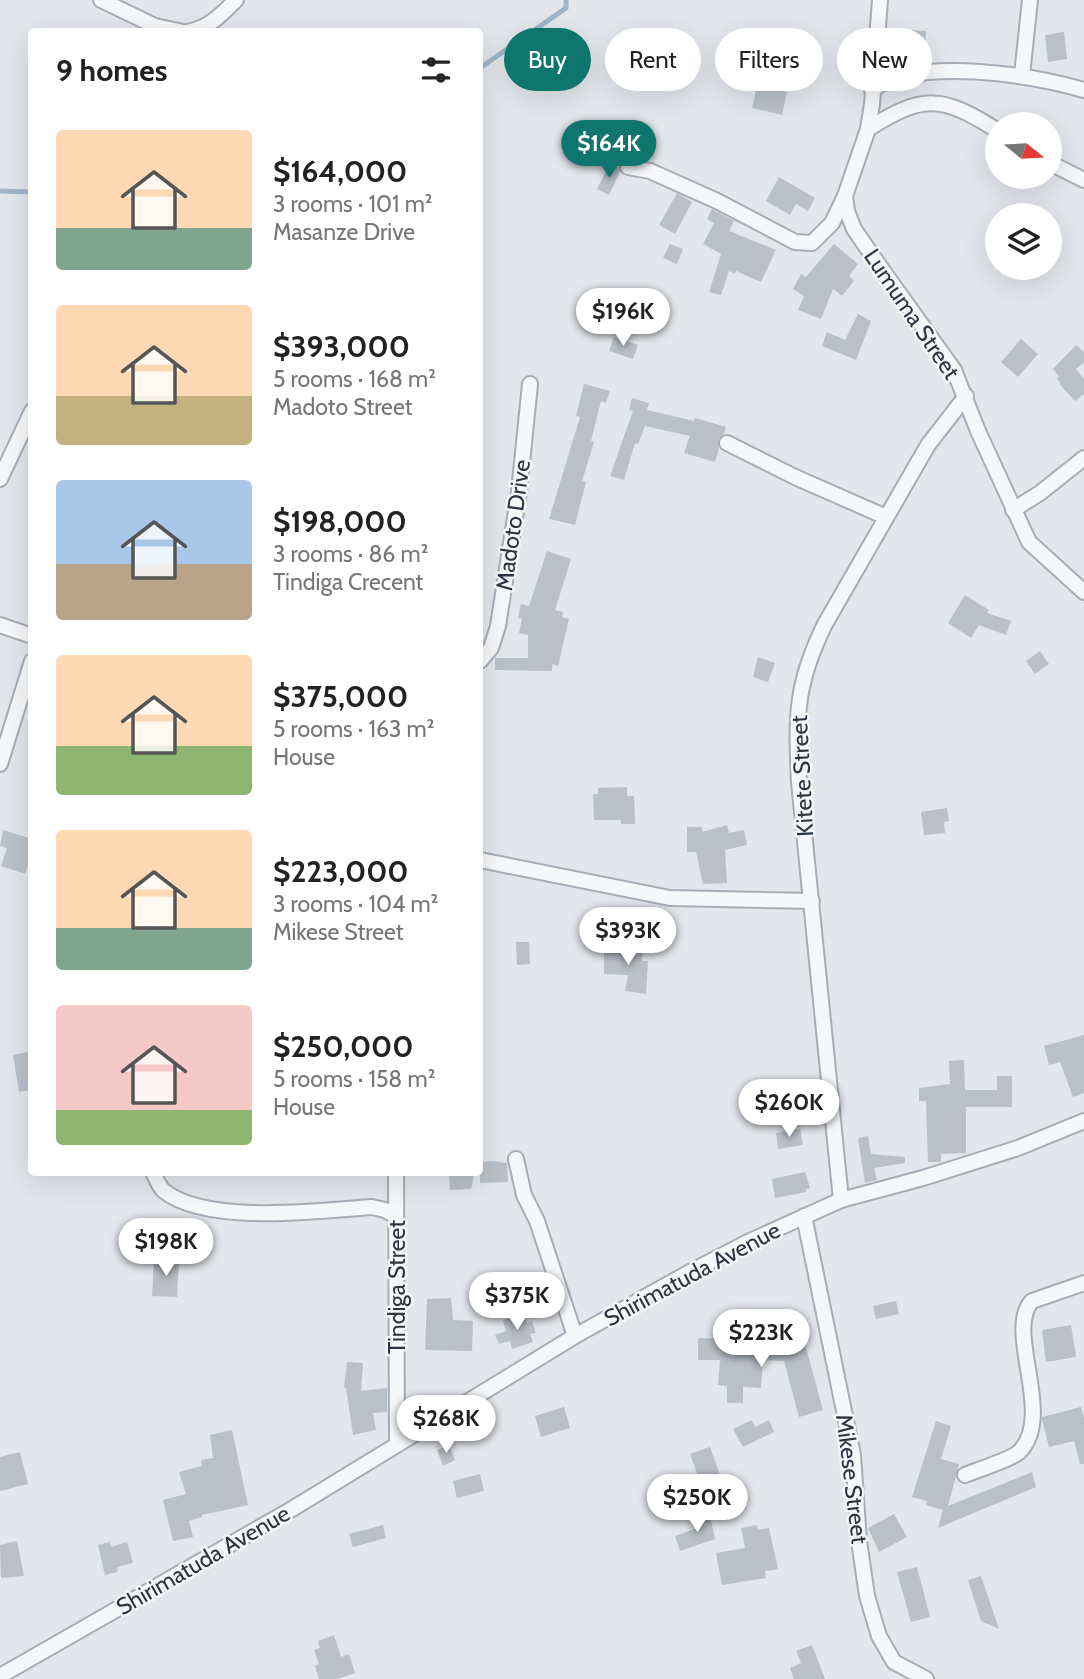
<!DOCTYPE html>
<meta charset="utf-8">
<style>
:root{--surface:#fff;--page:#f2f2f2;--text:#222;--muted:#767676;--accent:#0f766e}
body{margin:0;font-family:Cabin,sans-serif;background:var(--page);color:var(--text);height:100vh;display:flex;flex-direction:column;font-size:26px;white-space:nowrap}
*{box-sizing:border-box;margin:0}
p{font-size:23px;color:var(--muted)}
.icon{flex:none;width:38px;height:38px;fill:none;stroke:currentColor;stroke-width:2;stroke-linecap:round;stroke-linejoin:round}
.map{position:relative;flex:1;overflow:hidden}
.sheet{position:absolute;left:28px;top:28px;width:455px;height:1148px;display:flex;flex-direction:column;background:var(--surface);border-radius:7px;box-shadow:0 7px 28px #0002}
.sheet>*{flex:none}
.guide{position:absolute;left:504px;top:28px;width:474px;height:63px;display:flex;gap:14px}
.needle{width:46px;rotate:108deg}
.controls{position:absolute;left:985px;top:112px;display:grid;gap:14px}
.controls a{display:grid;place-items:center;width:77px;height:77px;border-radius:50%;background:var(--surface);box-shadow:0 7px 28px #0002;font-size:35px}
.price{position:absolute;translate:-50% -60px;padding:0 16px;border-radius:24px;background:#fff;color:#222;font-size:23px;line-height:46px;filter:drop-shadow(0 2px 4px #0008)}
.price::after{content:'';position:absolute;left:50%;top:42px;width:21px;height:16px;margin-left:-10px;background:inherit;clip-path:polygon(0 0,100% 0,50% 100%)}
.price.selected{background:var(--accent);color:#fff}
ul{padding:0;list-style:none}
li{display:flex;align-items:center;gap:21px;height:175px;padding:0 28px}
li span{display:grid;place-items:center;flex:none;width:196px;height:140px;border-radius:7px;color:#555}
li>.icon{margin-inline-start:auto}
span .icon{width:84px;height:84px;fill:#fffc;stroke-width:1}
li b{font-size:30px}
h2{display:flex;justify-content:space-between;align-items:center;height:84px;padding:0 28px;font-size:30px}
.pill{padding:0 24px;border-radius:32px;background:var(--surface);box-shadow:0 7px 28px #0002;font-size:24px;line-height:63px}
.pill.selected{background:var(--accent);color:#fff}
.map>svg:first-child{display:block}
</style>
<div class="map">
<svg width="1084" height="1679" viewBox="0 0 1084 1679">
<rect width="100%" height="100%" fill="#e3e6eb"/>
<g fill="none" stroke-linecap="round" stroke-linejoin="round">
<g stroke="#9fb5ca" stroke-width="5">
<path d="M480,68l86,-60v-8"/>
<path d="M0,191l32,1"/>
</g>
</g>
<g fill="#bac0c8">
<path d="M896,29l30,2 -1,15 -30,-2z"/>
<path d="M1064,32l3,27 -19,3 -3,-27z"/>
<path d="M757,85l30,7 -5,23 -30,-7z"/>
<path d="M610,164l9,4 1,4 -11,23 -12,-6z"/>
<path d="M779,177l36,21 -7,13 -12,-7 -6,11 -24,-14z"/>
<path d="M677,193l15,9 -17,32 -16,-9z"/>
<path d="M712,209l22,12 -5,10 47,19 -15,32 -25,-11 -1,3 -6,-3 -8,24 -12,-3 12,-38 -18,-10 11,-21 -7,-4z"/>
<path d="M670,244l13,5 -6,15 -14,-6z"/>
<path d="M834,244l24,20 -9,12 5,5 -12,15 -9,-7 -12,30 -23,-9 6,-14 -11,-7 8,-15 5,3z"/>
<path d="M858,314l13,7 -15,39 -34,-14 5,-14 18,8z"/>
<path d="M614,337l24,8 -5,14 -24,-8z"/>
<path d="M1021,339l17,15 -20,23 -17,-15z"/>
<path d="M1076,345l8,7v10l-8,7 8,10v15l-9,7 -13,-14 -5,-9 2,-2 -6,-7z"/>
<path d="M584,384l26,7 -4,12 -5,-2 -10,40 3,1 -12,39 4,1 -11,43 -26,-6 31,-102 -4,-1z"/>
<path d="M632,398l17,5 -2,7 47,11 1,-3 31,9 -2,7 -6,5 1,10 -4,13 -31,-9 6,-17 -45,-10 -7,18 -3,-1 -11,37 -14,-4 23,-65 -4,-1z"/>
<path d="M547,551l24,8 -16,51 8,2 -1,5 7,2 -11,47 -6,-2v7l-57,-1v-12h33v-23l-9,-2 3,-14 -4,-1 3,-14 8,2z"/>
<path d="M965,595l24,15 -2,3 24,8 -5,14 -27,-10 -8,13 -23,-15z"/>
<path d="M1040,651l9,13 -14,10 -9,-13z"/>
<path d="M758,657l17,6 -7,19 -15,-5z"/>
<path d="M627,787v9h7l1,28h-14v-4h-27l-1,-26h5v-6z"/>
<path d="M947,808l2,13 -5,1 1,11 -21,2 -3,-23z"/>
<path d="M727,825l2,8 15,-3 3,15 -22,5 2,33 -24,1 -7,-32h-9v-25h15v5z"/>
<path d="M3,830l29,9v13l-7,22 -24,-8 6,-18 -7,-2z"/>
<path d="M516,942h13l1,22 -13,1z"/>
<path d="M614,946l29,1 -1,14h6l-2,33 -21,-3 3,-16 -24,-1v-21h10z"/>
<path d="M1084,1035v58l-11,4 -13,-35 -11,3 -5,-19z"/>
<path d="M32,1051v26h-3l2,13 -12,2 -6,-37z"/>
<path d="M964,1060l1,30h32v-14h15v31h-46v46l-25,1v8h-13l-2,-61h-7v-13l31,-4 -1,-23z"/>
<path d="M800,1129l3,16 -25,4 -2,-16z"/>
<path d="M868,1136l3,18 34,3v6l-31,5 3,12 -12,3 -7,-45z"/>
<path d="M494,1161l13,2 1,19 -28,1v-21z"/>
<path d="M449,1172h26l-4,17 -21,1z"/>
<path d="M805,1172l5,16 -4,1v3l-31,6 -3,-19z"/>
<path d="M154,1259l25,1 -2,37 -25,-1z"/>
<path d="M451,1298l2,22 20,1 -1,30 -47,-1 2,-51z"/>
<path d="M896,1301l3,13 -23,5 -3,-13z"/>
<path d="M523,1313l4,10 5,-2 4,12 -6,1 3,8 -21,7 -2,-8 -11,3 -4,-9 11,-4 -3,-11z"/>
<path d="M1071,1325l5,32 -30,5 -4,-32z"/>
<path d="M698,1338l67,2 -1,15 41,-11 18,66 -24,7 -15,-56 -21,-1 -2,28 -18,-1v16h-16v-17l-9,-1 2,-25h-22z"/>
<path d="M347,1362l16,1 -2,28 26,-3v24l-14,1 3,17 -23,5 -7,-47 -2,-1z"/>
<path d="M564,1407l6,21 -29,9 -6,-21z"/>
<path d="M1081,1407l3,11v46h-4l-6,-23 -25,6 -7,-28v-2z"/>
<path d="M752,1420l3,7 14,-7 5,12 -31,15 -10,-18z"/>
<path d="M936,1421l15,5 -10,33 18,5 -11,42 84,-34 4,15 -98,41 5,-18 -17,-5 1,-4 -15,-4z"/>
<path d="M232,1430l16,75 -46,10v2l-13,4 4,16 -20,4 -10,-41 23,-6 -7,-22 23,-6 -1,-6 12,-2 -3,-23z"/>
<path d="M449,1445l6,15 -12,6 -6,-16z"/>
<path d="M710,1447l10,28 -20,7 -10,-28z"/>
<path d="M20,1452l8,32 -28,7v-34z"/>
<path d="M480,1474l4,17 -27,7 -4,-17z"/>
<path d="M894,1514l13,23 -28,15 -11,-24z"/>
<path d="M710,1516l5,23 -35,12 -5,-15 22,-8 -2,-9z"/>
<path d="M383,1525l3,13 -33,9 -4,-13z"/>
<path d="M757,1525l1,5 11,-2 9,41 -13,2 1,7 -44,7 -6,-32 29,-5 -4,-20z"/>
<path d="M17,1541l7,35 -23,2 -1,-33z"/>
<path d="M110,1542l1,5 16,-5 6,21 -16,4 1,5 -13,3 -7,-30z"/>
<path d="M917,1567l13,50 -19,5 -14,-50z"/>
<path d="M981,1576l18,53 -18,-8 -13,-41z"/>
<path d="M334,1635l7,22 8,-3 6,19 -18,6h-18l-4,-13 4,-2 -5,-14 6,-2 -2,-7z"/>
<path d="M812,1645l13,34h-31l-4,-11 11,-5 -5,-12z"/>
</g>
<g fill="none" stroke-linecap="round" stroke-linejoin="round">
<g stroke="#a8adb5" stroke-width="18">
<g id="street">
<path d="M101,0l54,26 28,6"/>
<path d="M880,0l-8,104 -4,25 -23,67 2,15 7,18 22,32 78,109 24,61 51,111 55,50"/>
<path d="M187,32c22,-4 33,-16 49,-32"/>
<path d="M1022,75l8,-75"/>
<path d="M872,90c46,-34 160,-15 212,0"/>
<path d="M868,129c55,-35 74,-34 130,2"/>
<path d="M1050,163l34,17"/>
<path d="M628,167l22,4 67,30 78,41 17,1 20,-20 13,-27"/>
<path d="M727,443l68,34 91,40"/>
<path d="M0,479l32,-68"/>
<path d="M1013,510l27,-17 44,-35"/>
<path d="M0,625l32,11"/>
<path d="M480,661l11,-13 7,-22 21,-134 11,-108"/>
<path d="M0,764l32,-103"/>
<path d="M480,860l190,38 142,3"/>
<path d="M516,1159l8,36 13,26 38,115"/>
<path d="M153,1172c3,6 6,15 11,19 43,34 155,20 208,16l13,3 11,6"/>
<path d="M396,1172l1,272"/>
<path d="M841,1200l-42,-418c-3,-66 -4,-97 26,-158l103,-179 38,-49"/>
<path d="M804,1216l49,239 6,86 8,55 12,40 15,26 32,17"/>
<path d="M965,1475c12,-5 47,-16 54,-23 37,-36 -15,-121 13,-151l52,-18"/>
<path d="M0,1676l292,-167 283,-173 113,-63 60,-31 93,-42 82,-22 95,-30 66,-27"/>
</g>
</g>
<use href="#street" stroke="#f6f7f9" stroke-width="14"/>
</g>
<g text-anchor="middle" stroke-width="5" stroke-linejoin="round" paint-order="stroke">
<g font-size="23" fill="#2b3443" stroke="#f3f5f8">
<text transform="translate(912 314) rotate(56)" y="8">Lumuma Street</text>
<text transform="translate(513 525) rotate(-82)" y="8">Madoto Drive</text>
<text transform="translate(802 776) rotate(-93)" y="8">Kitete Street</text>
<text transform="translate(692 1274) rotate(-28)" y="8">Shirimatuda Avenue</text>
<text transform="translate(397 1287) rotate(-90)" y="8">Tindiga Street</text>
<text transform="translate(852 1479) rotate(83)" y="8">Mikese Street</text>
<text transform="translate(203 1560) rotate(-30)" y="8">Shirimatuda Avenue</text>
</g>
</g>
</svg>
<div class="controls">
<a><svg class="needle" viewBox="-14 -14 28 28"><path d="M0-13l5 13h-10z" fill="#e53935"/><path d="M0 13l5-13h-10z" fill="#767676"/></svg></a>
<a><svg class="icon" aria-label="layers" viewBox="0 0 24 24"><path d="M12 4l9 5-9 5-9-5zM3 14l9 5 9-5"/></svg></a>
</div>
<b class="price selected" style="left:609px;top:180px">$164K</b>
<b class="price" style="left:623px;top:348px">$196K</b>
<b class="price" style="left:628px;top:967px">$393K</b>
<b class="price" style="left:789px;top:1139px">$260K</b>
<b class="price" style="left:166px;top:1278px">$198K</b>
<b class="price" style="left:517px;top:1332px">$375K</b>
<b class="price" style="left:761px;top:1369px">$223K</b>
<b class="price" style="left:446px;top:1455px">$268K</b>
<b class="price" style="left:697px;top:1534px">$250K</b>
<div class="guide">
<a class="pill selected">Buy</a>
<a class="pill">Rent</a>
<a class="pill">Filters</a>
<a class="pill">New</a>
</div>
<section class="sheet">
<h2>9 homes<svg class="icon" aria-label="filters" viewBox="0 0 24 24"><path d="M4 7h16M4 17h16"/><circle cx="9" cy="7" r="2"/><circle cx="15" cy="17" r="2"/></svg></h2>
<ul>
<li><span style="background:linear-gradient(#ffd9b3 70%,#7fa58c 0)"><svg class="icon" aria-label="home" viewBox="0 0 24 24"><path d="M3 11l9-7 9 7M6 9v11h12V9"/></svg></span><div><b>$164,000</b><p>3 rooms · 101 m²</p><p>Masanze Drive</p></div></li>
<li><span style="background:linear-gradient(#ffd9b3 65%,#c2b280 0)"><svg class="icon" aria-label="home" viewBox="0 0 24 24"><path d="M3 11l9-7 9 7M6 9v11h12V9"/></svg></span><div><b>$393,000</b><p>5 rooms · 168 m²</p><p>Madoto Street</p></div></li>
<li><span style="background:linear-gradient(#a9c7e8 60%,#b9a48a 0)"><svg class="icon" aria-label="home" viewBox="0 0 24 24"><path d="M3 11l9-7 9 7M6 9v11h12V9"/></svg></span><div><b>$198,000</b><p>3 rooms · 86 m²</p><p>Tindiga Crecent</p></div></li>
<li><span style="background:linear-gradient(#ffd9b3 65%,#8fb573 0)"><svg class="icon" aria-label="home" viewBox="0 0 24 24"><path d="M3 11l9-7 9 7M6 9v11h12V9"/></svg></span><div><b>$375,000</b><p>5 rooms · 163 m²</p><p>House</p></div></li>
<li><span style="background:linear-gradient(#ffd9b3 70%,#7fa58c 0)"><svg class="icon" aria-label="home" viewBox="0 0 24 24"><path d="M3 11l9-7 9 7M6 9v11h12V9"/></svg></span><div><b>$223,000</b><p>3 rooms · 104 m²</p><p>Mikese Street</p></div></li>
<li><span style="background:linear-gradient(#f6c9c9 75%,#8fb573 0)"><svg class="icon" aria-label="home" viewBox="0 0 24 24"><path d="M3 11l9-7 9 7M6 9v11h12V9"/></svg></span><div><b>$250,000</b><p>5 rooms · 158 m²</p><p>House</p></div></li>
</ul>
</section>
</div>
